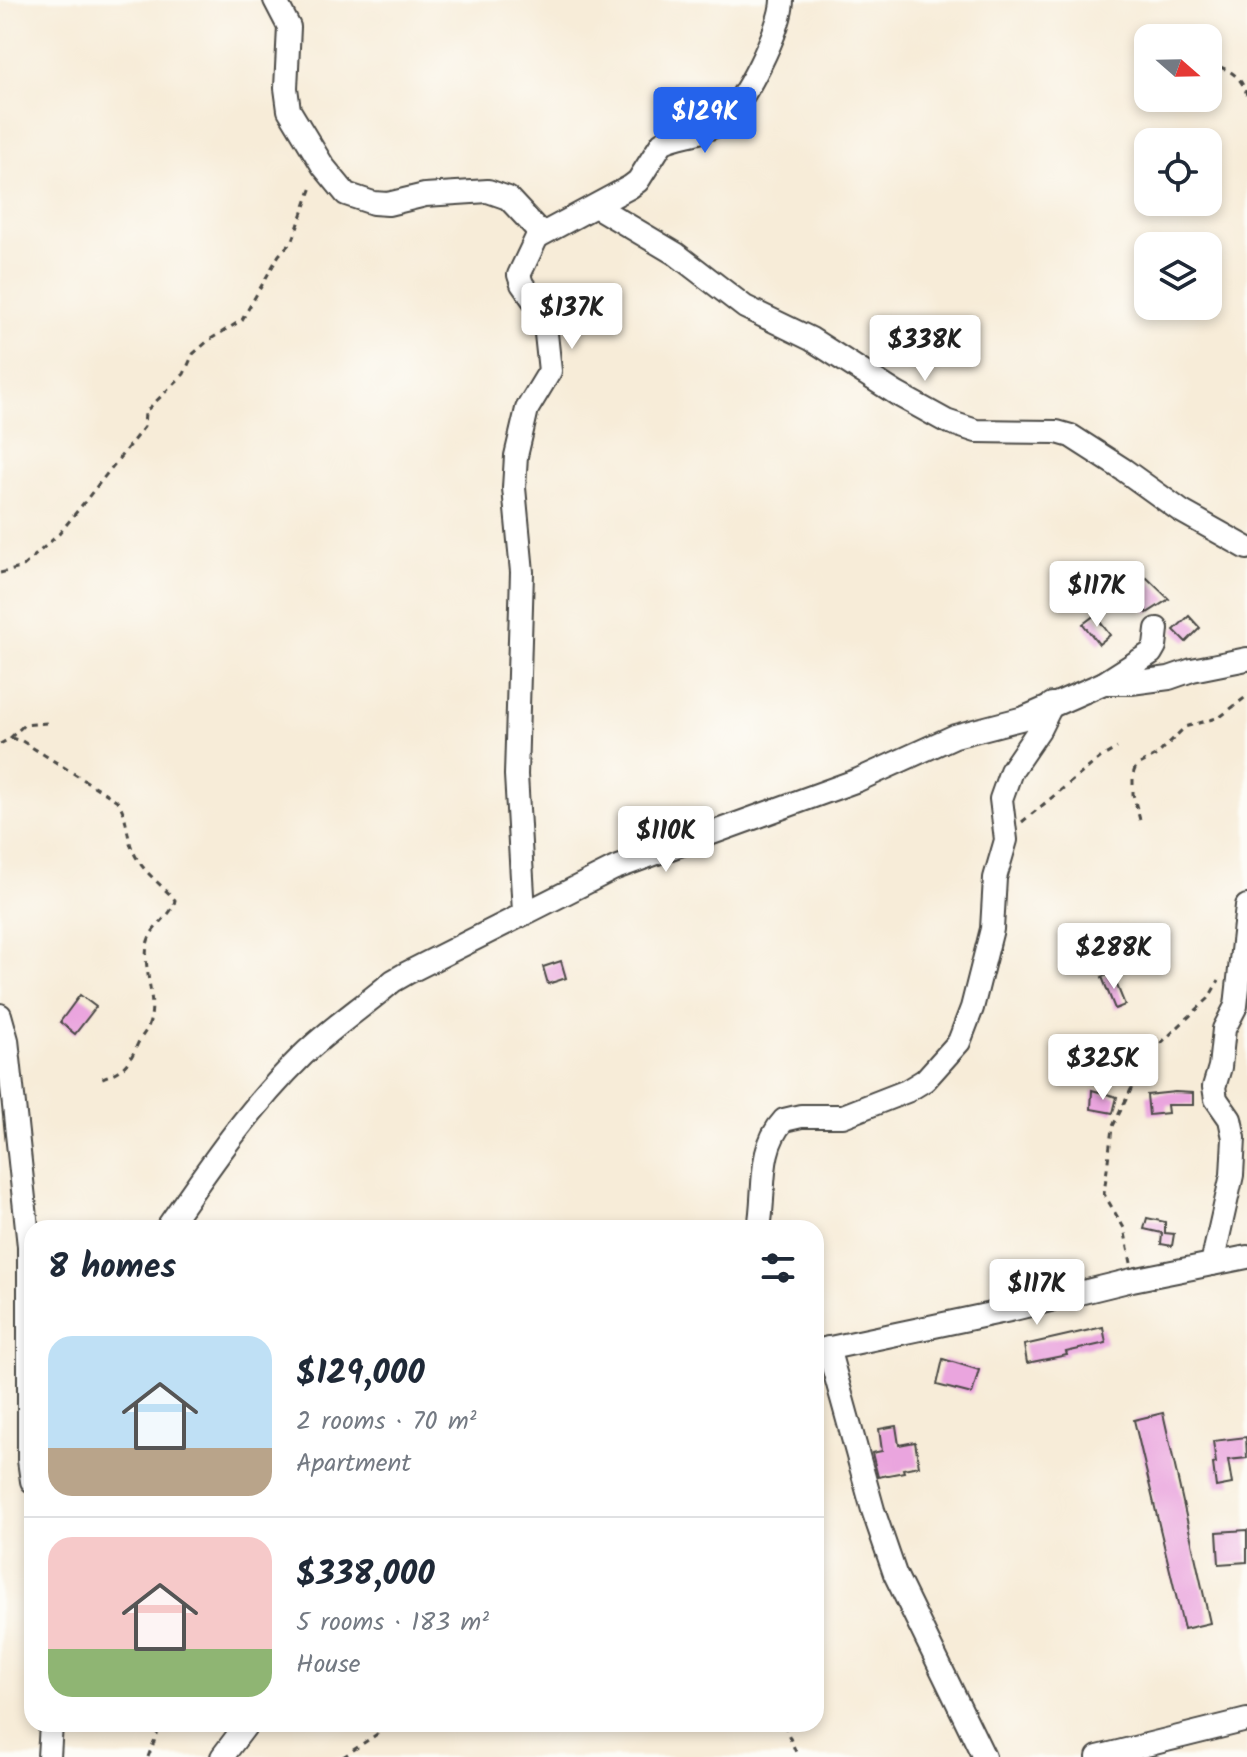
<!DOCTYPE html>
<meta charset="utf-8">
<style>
:root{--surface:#fff;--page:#f6f6f7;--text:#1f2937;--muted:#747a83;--line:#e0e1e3;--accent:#2563eb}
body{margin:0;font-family:Kalam,sans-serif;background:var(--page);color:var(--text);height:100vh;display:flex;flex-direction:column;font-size:30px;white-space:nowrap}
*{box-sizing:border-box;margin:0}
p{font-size:26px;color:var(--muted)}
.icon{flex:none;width:44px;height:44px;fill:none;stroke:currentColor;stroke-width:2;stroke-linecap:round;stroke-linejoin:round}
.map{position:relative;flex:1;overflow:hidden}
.sheet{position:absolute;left:24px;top:1220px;width:800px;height:512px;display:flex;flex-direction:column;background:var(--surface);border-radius:24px;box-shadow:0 4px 12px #0003}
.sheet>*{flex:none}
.needle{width:52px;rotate:110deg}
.fabs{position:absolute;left:1134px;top:24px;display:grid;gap:16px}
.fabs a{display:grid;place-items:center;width:88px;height:88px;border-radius:16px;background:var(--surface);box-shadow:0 4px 12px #0003;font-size:40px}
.price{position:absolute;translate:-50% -68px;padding:0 18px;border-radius:8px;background:#fff;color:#222;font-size:26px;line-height:52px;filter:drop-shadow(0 2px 4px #0008)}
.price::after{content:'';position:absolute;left:50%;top:48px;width:24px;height:18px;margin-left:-12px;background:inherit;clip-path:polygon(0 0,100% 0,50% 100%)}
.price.current{background:var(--accent);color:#fff}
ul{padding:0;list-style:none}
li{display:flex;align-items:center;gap:24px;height:200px;padding:0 24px}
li+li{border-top:2px solid var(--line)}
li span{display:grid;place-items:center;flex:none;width:224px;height:160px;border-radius:24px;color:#555}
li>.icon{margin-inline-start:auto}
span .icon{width:96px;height:96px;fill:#fffc;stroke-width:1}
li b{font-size:34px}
h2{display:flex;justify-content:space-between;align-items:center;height:96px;padding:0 24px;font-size:34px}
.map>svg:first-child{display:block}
</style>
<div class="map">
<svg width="1247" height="1757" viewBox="0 0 1247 1757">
<rect width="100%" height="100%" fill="#fdfcf7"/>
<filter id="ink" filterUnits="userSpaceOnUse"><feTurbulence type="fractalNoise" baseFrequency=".0125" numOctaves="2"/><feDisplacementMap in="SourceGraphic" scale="16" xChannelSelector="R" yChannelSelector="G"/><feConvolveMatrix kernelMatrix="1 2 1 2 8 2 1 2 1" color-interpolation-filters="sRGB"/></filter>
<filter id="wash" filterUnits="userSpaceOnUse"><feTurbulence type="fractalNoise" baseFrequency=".006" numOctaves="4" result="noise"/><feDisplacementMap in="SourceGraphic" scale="32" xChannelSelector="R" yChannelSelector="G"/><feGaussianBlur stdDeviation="1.8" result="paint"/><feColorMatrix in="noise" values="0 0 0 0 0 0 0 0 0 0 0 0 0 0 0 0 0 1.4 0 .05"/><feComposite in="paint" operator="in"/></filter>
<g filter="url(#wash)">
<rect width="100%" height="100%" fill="#f7ecd8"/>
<g id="blocks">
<g fill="#eaa5de">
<path d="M1147,578l22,21 -22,14 -8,-13 5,-2 -8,-8z"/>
<path d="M1095,615l15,20 -11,9 -16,-20z"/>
<path d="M1189,616l11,12 -14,14 -12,-12z"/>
<path d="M561,961l5,17 -18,6 -5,-17z"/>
<path d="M1112,973l13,32 -10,4 -13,-32z"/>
<path d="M80,995l16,12 -21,27 -15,-12z"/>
<path d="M1092,1090l25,7 -4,16 -22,-4z"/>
<path d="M1175,1092l18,1v12h-26l1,8 -19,2 -2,-20z"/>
<path d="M1147,1218l18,4v11l9,1 -2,12 -11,-2 1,-11 -18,-4z"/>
<path d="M1103,1327l3,16 -40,9 1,3 -40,8 -3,-18z"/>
<path d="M943,1359l36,11 -7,24 -35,-9z"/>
<path d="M1163,1413l47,210 -26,6 -50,-209z"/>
<path d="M896,1426l3,19 16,-3 4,24 -16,3 1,3 -26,5 -6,-24 10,-2 -3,-22z"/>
<path d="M1246,1437l1,21 -19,2 4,24 -16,3 -3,-23 3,-1 -3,-22z"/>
<path d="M1247,1530v32l-28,2 -2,-32z"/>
</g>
</g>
</g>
<g filter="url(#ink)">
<use href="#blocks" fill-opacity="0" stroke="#4a4845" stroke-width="2"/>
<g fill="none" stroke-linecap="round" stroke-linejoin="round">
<g stroke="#4a4845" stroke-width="26">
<g id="minor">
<path d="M275,0l14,27 -3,61 3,22 34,56 23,28 27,9 15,1 37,-9 63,-4 20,7 29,31v8l-18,38 3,9 22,31 6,56 -23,38 -11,47 -2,32 8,84 -6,203 8,137"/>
<path d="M597,207l79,47 69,53 66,32 86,55 49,27 30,10 81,1 14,4 53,34 57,41 66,37"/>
<path d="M537,237l93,-50 8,-6 24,-38c17,-10 39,-7 59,-21 22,-16 61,-95 61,-122"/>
<path d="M1104,683l47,-30 4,-7 2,-17"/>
<path d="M0,1015l7,25 22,206v214l3,21"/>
<path d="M167,1228c42,-61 83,-121 136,-173 28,-27 61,-49 90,-74l14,-8 206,-104 245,-89 97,-44 69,-18 80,-35h27l38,-5 23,-8 55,-11"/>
<path d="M759,1228c7,-37 -2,-79 25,-108l17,-4h42l64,-25 18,-11 34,-38 13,-34 20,-79 3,-51 11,-38 -5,-41 10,-28 28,-41 13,-26"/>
<path d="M1212,1264l20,-89 2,-37 -4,-19 -14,-20 -2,-12 6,-20 4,-38 12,-23 11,-100"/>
<path d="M828,1348l45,162 22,64 89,183"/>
<path d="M816,1351l194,-41 122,-30 115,-23"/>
<path d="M49,1757l2,-33"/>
<path d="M222,1757l25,-33"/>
<path d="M1098,1757l149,-37"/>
</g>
</g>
<g stroke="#4a4845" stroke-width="3" stroke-dasharray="6 6" stroke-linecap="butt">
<path d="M1208,64c20,4 33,11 39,31"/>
<path d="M0,573l21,-5 38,-34 85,-107 1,-15 39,-38 9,-20 16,-14 33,-20 37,-65 14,-15 20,-56"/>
<path d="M10,738l14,-13 23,-2"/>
<path d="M0,744l11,-6 11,3 94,59c13,14 9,36 18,53 9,19 27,31 41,47 -3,17 -22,24 -27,41 -7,26 9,54 2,80 -2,9 -8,14 -12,22 -10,23 -14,27 -38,36"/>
<path d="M1140,820l-7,-26v-20l3,-8 21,-11 28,-28 35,-10 27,-21"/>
<path d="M1022,822l78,-64 17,-10"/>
<path d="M1131,1263l-7,-35 -20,-34 8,-66 36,-73 60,-56 11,-19"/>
<path d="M784,1724l14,33"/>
<path d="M148,1757l13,-33"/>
<path d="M343,1757l49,-33"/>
</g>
<use href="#minor" stroke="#fff" stroke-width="22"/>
</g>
</g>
</svg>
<div class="fabs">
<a><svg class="needle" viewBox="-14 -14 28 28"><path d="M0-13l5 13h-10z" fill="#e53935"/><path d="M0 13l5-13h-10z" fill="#747a83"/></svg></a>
<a><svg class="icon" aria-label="locate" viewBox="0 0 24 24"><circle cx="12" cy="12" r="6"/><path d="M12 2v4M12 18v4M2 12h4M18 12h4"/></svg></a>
<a><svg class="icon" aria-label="layers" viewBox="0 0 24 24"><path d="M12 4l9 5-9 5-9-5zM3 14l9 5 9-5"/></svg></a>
</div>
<b class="price current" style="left:705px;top:155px">$129K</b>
<b class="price" style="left:572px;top:351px">$137K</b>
<b class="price" style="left:925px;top:383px">$338K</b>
<b class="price" style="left:1097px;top:629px">$117K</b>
<b class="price" style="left:666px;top:874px">$110K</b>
<b class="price" style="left:1114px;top:991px">$288K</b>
<b class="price" style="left:1103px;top:1102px">$325K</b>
<b class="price" style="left:1037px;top:1327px">$117K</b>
<section class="sheet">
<h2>8 homes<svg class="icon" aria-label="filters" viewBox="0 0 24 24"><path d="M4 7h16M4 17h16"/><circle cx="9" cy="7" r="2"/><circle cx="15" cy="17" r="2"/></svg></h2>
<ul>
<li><span style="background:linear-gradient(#bfe0f5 70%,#b9a48a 0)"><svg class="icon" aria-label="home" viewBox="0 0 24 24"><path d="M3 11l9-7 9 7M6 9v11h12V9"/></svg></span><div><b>$129,000</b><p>2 rooms · 70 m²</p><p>Apartment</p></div></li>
<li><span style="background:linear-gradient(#f6c9c9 70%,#8fb573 0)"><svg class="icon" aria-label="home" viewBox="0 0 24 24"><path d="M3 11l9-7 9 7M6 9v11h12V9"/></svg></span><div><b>$338,000</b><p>5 rooms · 183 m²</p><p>House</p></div></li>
</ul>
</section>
</div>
